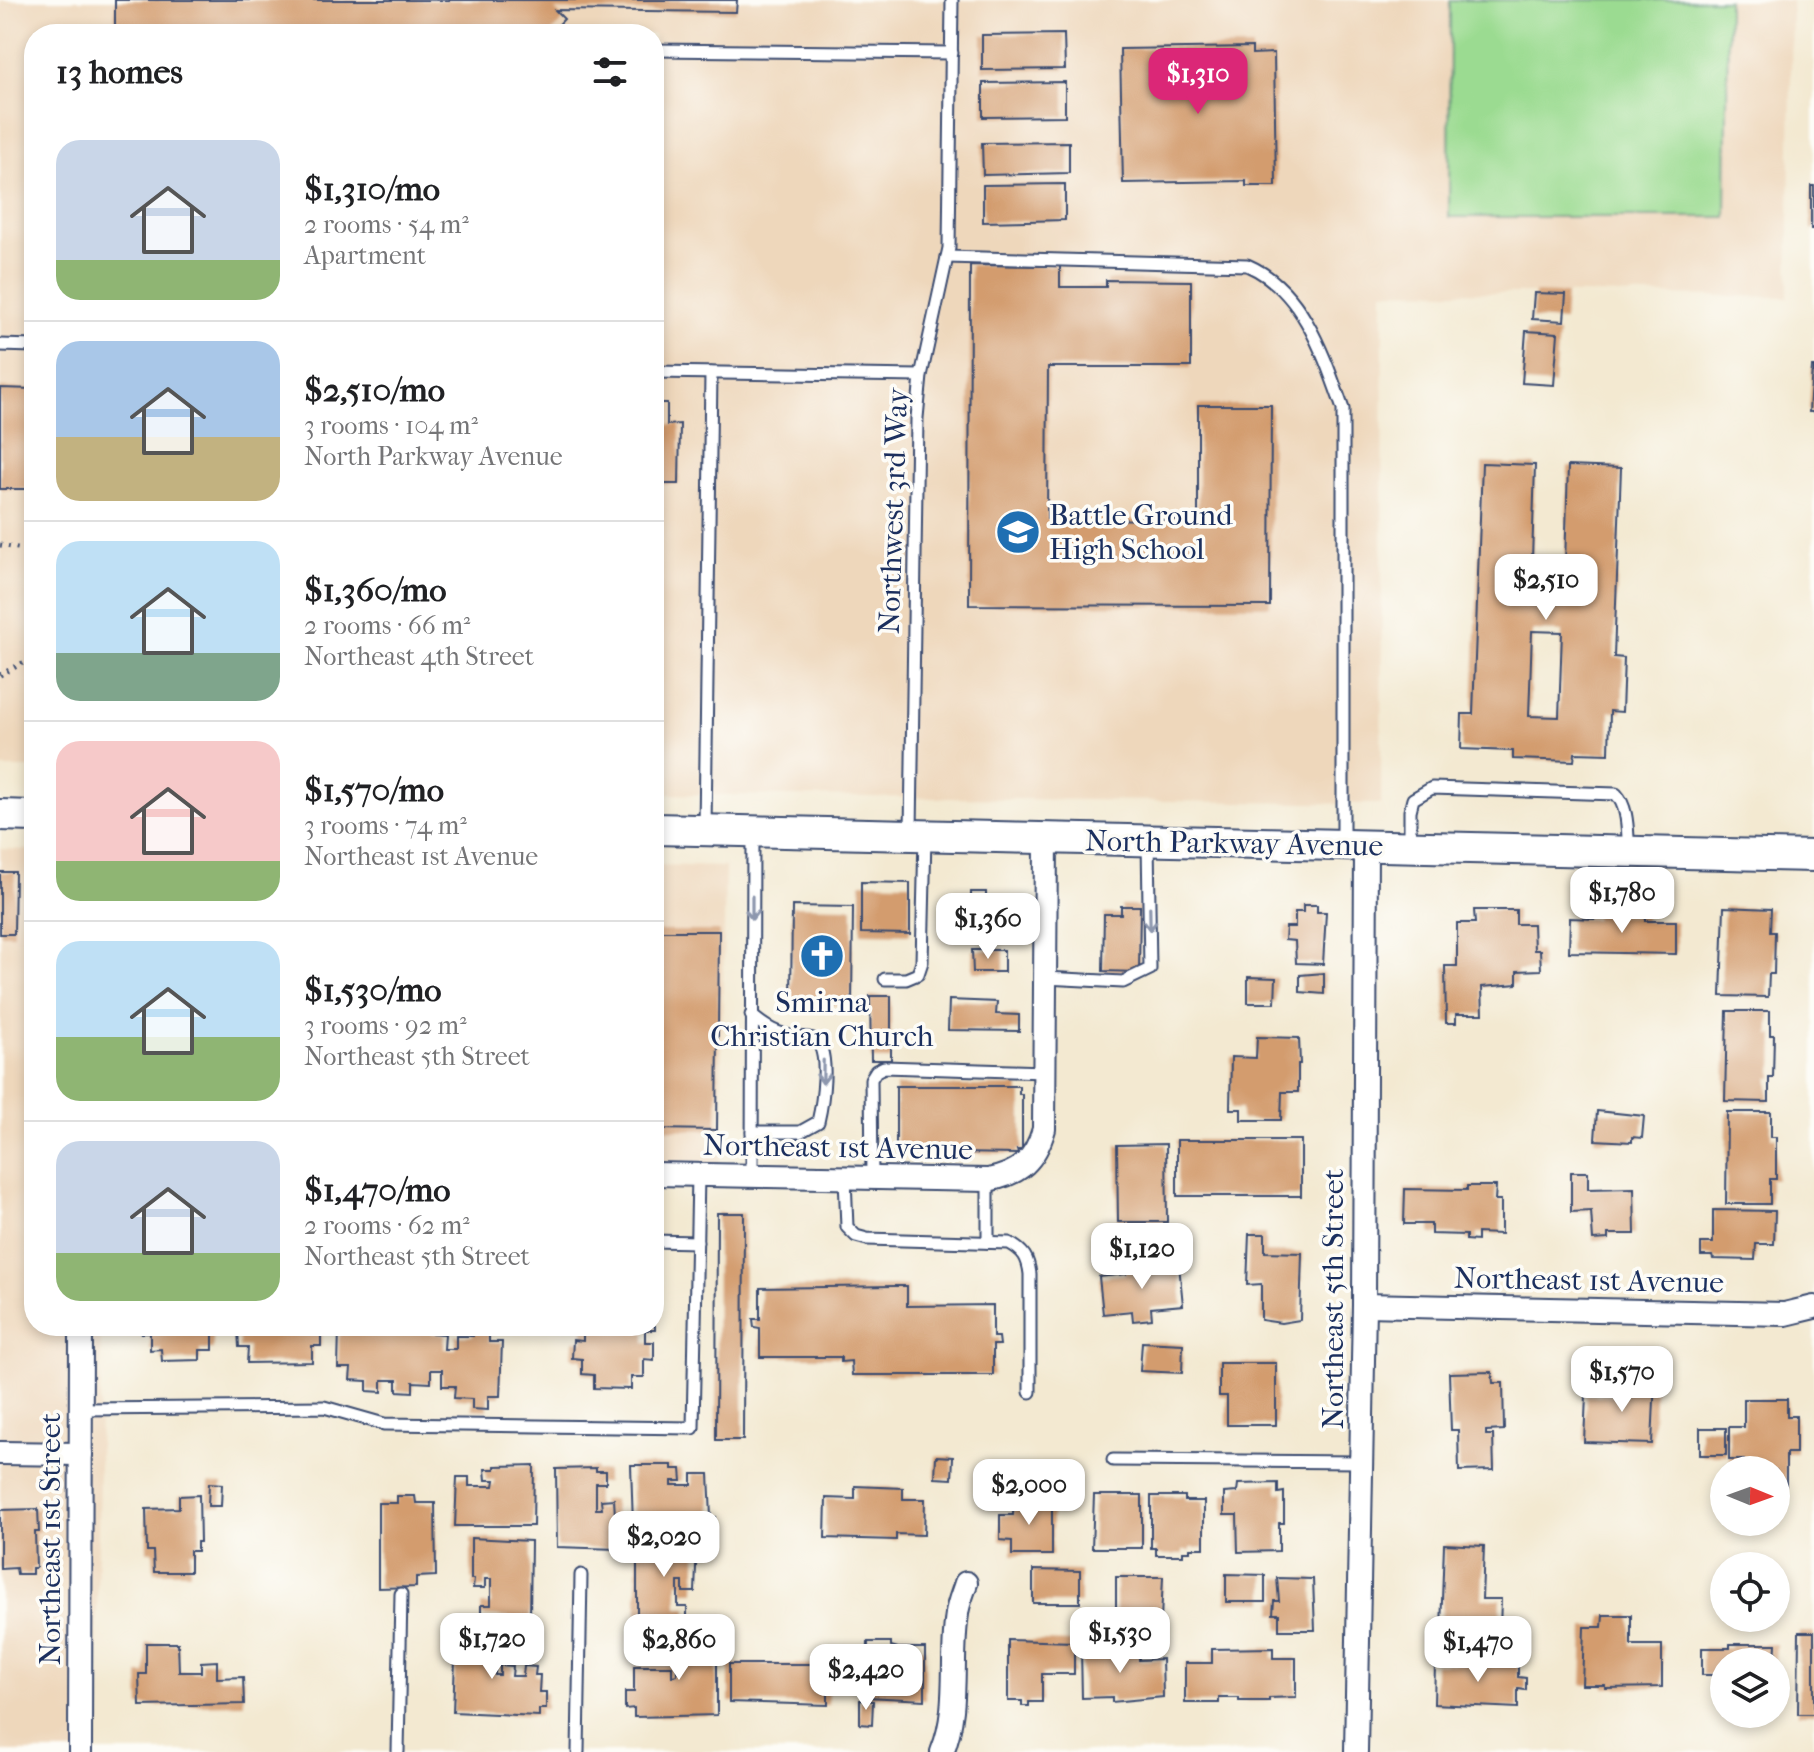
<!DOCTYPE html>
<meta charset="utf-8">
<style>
:root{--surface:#fff;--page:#f2f2f2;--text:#202124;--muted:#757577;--line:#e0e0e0;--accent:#db2777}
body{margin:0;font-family:"IM FELL French Canon",serif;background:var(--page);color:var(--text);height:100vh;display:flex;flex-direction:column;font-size:30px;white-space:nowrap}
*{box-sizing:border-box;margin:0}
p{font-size:26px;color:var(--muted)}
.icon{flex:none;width:44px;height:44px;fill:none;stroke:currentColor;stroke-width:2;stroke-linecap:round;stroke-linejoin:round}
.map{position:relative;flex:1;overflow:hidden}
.side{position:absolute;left:24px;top:24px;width:640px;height:1312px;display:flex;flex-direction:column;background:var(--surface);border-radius:32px;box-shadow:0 4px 12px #0003}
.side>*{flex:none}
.needle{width:52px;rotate:91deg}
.controls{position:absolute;left:1710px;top:1456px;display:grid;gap:16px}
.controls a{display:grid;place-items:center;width:80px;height:80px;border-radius:50%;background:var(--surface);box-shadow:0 4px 12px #0003;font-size:40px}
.price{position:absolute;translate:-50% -68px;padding:0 18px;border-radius:16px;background:#fff;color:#222;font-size:26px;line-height:52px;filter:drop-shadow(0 2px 4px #0008)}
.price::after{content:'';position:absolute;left:50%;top:48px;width:24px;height:18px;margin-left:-12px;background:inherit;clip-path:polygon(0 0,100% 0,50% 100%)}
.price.selected{background:var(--accent);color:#fff}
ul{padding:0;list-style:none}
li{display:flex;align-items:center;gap:24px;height:200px;padding:0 32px}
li+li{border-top:2px solid var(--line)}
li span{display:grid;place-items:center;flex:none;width:224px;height:160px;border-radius:24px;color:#555}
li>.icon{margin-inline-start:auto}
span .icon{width:96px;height:96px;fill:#fffc;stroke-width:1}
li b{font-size:34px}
h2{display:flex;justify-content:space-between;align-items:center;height:96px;padding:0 32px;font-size:34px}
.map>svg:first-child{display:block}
</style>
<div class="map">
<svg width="1814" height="1752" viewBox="0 0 1814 1752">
<rect width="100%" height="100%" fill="#fdfcf7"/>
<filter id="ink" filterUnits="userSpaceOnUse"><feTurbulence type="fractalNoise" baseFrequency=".0125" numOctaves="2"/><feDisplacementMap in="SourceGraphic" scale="16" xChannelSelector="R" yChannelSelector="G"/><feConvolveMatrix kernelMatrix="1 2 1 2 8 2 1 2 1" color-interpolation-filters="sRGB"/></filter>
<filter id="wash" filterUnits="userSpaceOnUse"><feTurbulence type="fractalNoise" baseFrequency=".006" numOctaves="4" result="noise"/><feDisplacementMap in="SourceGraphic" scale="32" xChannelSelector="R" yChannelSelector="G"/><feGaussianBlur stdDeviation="1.8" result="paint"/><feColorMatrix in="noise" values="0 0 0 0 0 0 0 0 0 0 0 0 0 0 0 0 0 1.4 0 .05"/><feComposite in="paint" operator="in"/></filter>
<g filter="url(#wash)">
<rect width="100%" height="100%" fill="#f3e9d1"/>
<g fill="#eed7bb">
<path d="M0,0h1792l-4,297 -405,-6 -2,513 -727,-10v-760h-620v734h-34z"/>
<path d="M0,849l34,1v476h67l-6,426h-95z"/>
<path d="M654,865l71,2 -5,299 -66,-1z"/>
</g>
<path fill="#9bdb91" stroke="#5b8578" stroke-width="2" d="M1450,0h278l-2,217h-277z"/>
<g id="blocks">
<g fill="#d39c6e" fill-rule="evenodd">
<path d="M115,0h622l-1,12 -181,-2 9,9 -14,15h-358v-4l-77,-2z"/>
<path d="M1064,34l1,35 -83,1v-35z"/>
<path d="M1252,47v7l22,-1 2,133h-30v-5l-123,2 -3,-134z"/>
<path d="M1065,82v34l-82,1v-34z"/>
<path d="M1069,142v31l-86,2 -1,-32z"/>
<path d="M1065,184v36l-82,2v-37z"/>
<rect x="1811" y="186" width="3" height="43"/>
<path d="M970,265l90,1v21h46v-7l85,1v86h-143l-1,152 151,1v-115h73l-1,201 -301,-1z"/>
<path d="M1534,293l32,1 -2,27 -32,-2z"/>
<path d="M1526,331l32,2 -4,52 -32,-2z"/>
<path d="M1812,367h2v45h-5z"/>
<path d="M0,388l34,1v100h-34z"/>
<path d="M654,403h13v22l13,-1 -1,60h-25z"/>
<path d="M1482,463l53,2 -4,126h3v7l30,1 4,-133 53,2 -7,189 10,1 -2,54 -12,-1 -1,43 -34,-1 -1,8 -61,-2v-8l-52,-2 1,-35h11zM1532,631l30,1 -3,85 -30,-1z"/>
<path d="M0,872h15l-1,62h-14z"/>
<path d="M861,882l49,1v51l-49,-1z"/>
<path d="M971,892h15v11h13v17h11v16h-52v-33h13z"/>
<path d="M1303,905h14v7h9l-3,52 -27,-1 -1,-22 -10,-1 1,-13h9v-15h8z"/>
<path d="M792,906l61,1 -1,98 -61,-1z"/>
<path d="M1121,906h19l-1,66 -36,-1 1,-57h17z"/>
<path d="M1724,907l47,2 -1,23h5l-1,42h-5l-1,23 -47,-1z"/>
<path d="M1474,910h42v14h17l1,26h6l1,20 -24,1v13l-35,3 1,27h-27v9h-10l-1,-57h12v-43h18z"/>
<path d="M1595,915l50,1v5h31v33l-107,-2 1,-34 25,1z"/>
<path d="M654,931h65l-2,199 -63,-1z"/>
<path d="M972,950h32v22h-31z"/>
<path d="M1324,973v21l-24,-2v-17z"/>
<path d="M1248,977l28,1 -1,25h-27z"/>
<path d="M870,996h21v64h-20z"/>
<path d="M949,1000l48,2 -1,12 23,1v16l-71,-1z"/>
<path d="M1727,1011h43v24h4l-1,43h-4v24l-44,-1z"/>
<path d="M1257,1037l42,1 1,26h-2v28h-16l-1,28h-40v-11h-11l1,-52 25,1z"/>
<path d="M896,1086h123v8h3v56h-5l1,4 -122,-2z"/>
<path d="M1597,1111l47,5 -2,22 -10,-1v5l-37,-2z"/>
<path d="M1727,1112h44v25h5v42h-6v25h-44z"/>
<rect x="1177" y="1140" width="124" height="56"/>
<path d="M1166,1144l1,78h-49l-1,-77z"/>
<path d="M1571,1172h17v17l46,-1 1,46h-27v5l-15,1 -2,-29 -20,1z"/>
<path d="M1467,1186h29l-1,14h6v34l-24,-1v8l-11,-1v-5l-35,-1v-10h-27l1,-35 62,1z"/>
<path d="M1713,1210l62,1 -1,33h-18l-1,16 -42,-1 -1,-3h-11v-13h12z"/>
<path d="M717,1213h27l-1,227h-27z"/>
<path d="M1249,1234h16v18l37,1 -2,67 -19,3 -20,-3v-36l-14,1z"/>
<path d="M1179,1265l4,40 -32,3 1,11 -19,2 -1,-10 -29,3 -4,-37 27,-3 -1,-4z"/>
<path d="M894,1286h13v20l86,-1v32h6l1,8h-7v30h-141l-1,-14 -10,1v-5h-81v-29l-6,-1 -1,-8h7v-31z"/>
<path d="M141,1326h82v6l-10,1v17h-13v10l-38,1 -1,-12 -11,1v-17h-9z"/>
<path d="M248,1326h65l-1,4h9v16h-9v16l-65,1 1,-16h-9l-1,-17h10z"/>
<path d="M350,1326h82v7l13,1 -1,15h12v-13h17v-9l16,1v14h13l-2,54h-12v14l-16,-1v-10l-18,-1 1,-12h-13v-16h-11v13l-18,-1v10l-16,-1v-11h-15v12l-15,-1v-10l-17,-1 1,-12h-13l1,-39 11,1z"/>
<path d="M583,1326h72v4h-10v12h9v18l-10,-1v18h-13v12l-37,-1v-13l-12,-1v-15l-10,-1 1,-18 10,1z"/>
<path d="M1142,1342l41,2 -1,29 -42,-2z"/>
<path d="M1219,1363h57v62h-49v-29h-8z"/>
<path d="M1492,1372l1,11h10l1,47 -18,1v4h7l1,35 -35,1 -1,-41h-7l-2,-57z"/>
<path d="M1623,1377l32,1 -3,66 -68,-2 2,-47 37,1z"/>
<path d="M1744,1399h43v17h9v37h-10v33h-10v-16h-32v-10h-15v-33h15z"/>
<rect x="1700" y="1428" width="26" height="27"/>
<path d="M936,1456l17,1 -1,22 -17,-1z"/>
<path d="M534,1465l-1,61h-78l2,-49h12v9h25l1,-6h-9l-1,-11h10v-3z"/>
<path d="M631,1465h41v4h9l1,12h-10v4h20v-11h17l2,43h4v7l-82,1z"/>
<path d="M596,1468v3h10v12h-10v26h6l-1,-9 13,-1 3,50 -60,-2 -1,-78z"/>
<path d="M209,1483l13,1 -1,22h-13z"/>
<path d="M1278,1483v10l6,-1v31h-5v28l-41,1 -1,-37h-13v-22l13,-1 1,-8z"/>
<path d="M855,1486l48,2v11h22l-1,36 -28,-1v6l-71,-2 1,-40 29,1z"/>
<path d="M199,1495l1,47h-3v9h-7v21h-36l-1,-21h-6l-1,-42 33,-1v-12z"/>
<path d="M1094,1495h48v53h-50z"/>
<path d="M397,1496h18l1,7h19l1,73 -20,1v10l-38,1v-85h19z"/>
<path d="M1151,1496h34v5h19v47h-14v3h-7v4h-27v-7h-5z"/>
<path d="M1014,1498l38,1v56h-40v-14l-12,-1v-25h13z"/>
<path d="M38,1509l1,23h-4l1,36h-4v6h-15l-1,-6 -16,1v-59z"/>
<path d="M471,1538l60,3 -1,78 -49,-3v-11h10v-26h-6v9h-12l1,-9h-3z"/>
<path d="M674,1541h23l-2,51h-12v-10h-5v25h9v12l-50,3v-78h37z"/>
<path d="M1444,1544l40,2 -2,53h19l-1,31 -59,-1z"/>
<path d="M1033,1570l47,1v32h-47z"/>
<path d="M1226,1574l39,1v27h-39z"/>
<path d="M1116,1577h47l-2,42h-36v-5h-9z"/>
<path d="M1277,1578l36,1 2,51h-36v-16h-6l1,-13h5z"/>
<path d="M1603,1615h28v30h31v42l-57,1v-3h-23l2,-58h18z"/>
<path d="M1799,1632h15v82h-16z"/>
<path d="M456,1634l40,1v3h9v12h-9l-1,25h5v-10l13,1 -1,10h11l1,-10 12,1 -1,8h5l-1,17h7v17h-7v7l-86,-4z"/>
<path d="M677,1636h40v79l-83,2v-9l-9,1v-17h9v-26h38v10l5,-1v-24h-10v-11h10z"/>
<path d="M1008,1640l66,2v32h-32v28h-13v4h-7v-5h-14z"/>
<path d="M868,1642h23v4l7,2h27v52l-58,-3z"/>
<path d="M146,1643h32l1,29h22v-10l16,-1v17l26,-1 1,27 -104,2 -1,-32h7z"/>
<path d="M1730,1644h46l-1,18h-51v13h-22v-27h28z"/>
<path d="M1117,1647v3h22v10l23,-1 1,38 -51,5v-5l-30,1 -1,-50z"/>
<path d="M1273,1648v10h23v39l-27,1v3h-30v-3h-20v5h-34v-40h27v-14z"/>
<path d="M1477,1652l21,3v10l20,1v11l8,1v12l-8,-1v19l-84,-4 1,-40h42z"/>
<path d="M729,1664h99v41l-99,-3z"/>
<path d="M860,1700l13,1 -1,24 -12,-1z"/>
</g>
</g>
</g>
<g filter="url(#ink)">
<use href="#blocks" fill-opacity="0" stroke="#3b4b6f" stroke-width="2"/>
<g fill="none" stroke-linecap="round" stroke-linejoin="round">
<g stroke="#3b4b6f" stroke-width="15">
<g id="lane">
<path d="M654,50l298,3"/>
<path d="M947,257l300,8c56,24 77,91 96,144v433"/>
<path d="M0,345l34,1"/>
<path d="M654,372l267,4"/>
<path d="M705,829l6,-456"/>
<path d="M911,832l6,-414 4,-42 28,-128 3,-248"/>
<path d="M1410,844v-33l3,-12 19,-11 184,6c13,14 11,39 13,57"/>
<path d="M1045,978l78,4 27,-13 -2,-127"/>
<path d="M885,979h21l12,-5 4,-12 3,-126"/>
<path d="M751,1015c15,13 26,19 45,22 6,1 15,0 19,3 16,11 7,65 3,82l-18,10h-48"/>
<path d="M752,1176l1,-342"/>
<path d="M845,1178l2,49 9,9 11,3 142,4c15,8 19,15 21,31v118"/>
<path d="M872,1178l-1,-99 5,-8 8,-4 160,5"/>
<path d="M654,1241l43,1"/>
<path d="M988,1242v-62"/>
<path d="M81,1409l243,-2 60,17 309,4 5,-253"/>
<path d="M1113,1460l249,2"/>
<path d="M398,1752l3,-158"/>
<path d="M578,1752l3,-177"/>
</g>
</g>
<g stroke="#3b4b6f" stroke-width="26">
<g id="street">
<path d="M654,1174l334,6c32,-6 47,-20 56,-51l2,-290"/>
<path d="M1364,1305l421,9 29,-7"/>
<path d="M0,1453l81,1"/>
<path d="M80,1752l1,-426"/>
<path d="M942,1752c18,-43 8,-93 15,-138 1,-11 6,-21 9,-31"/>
<path d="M1356,1752l8,-447 2,-459"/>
</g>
</g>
<g stroke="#3b4b6f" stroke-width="34">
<g id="secondary">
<path d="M0,815l34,1"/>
<path d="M654,829l1160,27"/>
</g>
</g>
<g stroke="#3b4b6f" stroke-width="5" stroke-dasharray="2 6" stroke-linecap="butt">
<path d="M0,545l34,6"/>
<path d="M0,675l34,-18"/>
</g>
<use href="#lane" stroke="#fff" stroke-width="11"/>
<use href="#street" stroke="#fff" stroke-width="22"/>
<use href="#secondary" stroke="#fff" stroke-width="30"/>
</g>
<defs><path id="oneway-shaft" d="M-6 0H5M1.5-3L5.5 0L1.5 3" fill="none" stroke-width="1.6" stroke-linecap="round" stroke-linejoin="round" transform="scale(2)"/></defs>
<g stroke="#8d97ae">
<use href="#oneway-shaft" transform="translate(752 908) rotate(90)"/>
<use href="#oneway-shaft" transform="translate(1150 919) rotate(89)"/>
<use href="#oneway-shaft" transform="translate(823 1072) rotate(91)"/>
</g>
</g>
<defs>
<g id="school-disc" transform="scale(2.3)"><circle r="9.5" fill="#1f6fb2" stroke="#fdfcf7"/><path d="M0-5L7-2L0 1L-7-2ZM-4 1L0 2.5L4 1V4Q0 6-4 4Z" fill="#fff"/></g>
<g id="church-disc" transform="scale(2.3)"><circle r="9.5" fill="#1f6fb2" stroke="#fdfcf7"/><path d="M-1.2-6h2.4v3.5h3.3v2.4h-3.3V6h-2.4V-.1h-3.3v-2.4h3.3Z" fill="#fff"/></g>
</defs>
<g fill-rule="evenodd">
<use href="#school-disc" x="1018" y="532"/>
<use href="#church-disc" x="822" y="956"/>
</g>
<g text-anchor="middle" stroke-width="7" stroke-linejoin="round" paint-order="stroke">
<g font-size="30" fill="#1b2f5e" stroke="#fdfcf7">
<text transform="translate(893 511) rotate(-88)" y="10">Northwest 3rd Way</text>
<text transform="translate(1234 843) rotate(1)" y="10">North Parkway Avenue</text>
<text transform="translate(838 1147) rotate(1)" y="10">Northeast 1st Avenue</text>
<text transform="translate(1589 1280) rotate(1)" y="10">Northeast 1st Avenue</text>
<text transform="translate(1333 1299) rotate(-90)" y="10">Northeast 5th Street</text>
<text transform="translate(50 1539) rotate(-90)" y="10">Northeast 1st Street</text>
</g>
<g font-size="30" fill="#1b2f5e" stroke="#fdfcf7" text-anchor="start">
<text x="1049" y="525">Battle Ground<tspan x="1049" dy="34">High School</tspan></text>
<text x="822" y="1012" text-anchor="middle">Smirna<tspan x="822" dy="34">Christian Church</tspan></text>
</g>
</g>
</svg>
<div class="controls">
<a><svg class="needle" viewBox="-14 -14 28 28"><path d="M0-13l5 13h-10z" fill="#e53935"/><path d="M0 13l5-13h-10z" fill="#757577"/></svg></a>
<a><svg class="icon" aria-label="locate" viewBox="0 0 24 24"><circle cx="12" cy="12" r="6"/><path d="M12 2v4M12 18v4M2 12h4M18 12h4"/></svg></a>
<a><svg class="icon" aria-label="layers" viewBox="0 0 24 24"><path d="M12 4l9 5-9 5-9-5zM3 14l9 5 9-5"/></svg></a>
</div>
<b class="price selected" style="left:1198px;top:116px">$1,310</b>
<b class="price" style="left:1546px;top:622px">$2,510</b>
<b class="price" style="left:1622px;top:935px">$1,780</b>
<b class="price" style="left:988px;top:961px">$1,360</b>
<b class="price" style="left:1142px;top:1291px">$1,120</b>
<b class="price" style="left:1622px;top:1414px">$1,570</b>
<b class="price" style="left:1029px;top:1527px">$2,000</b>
<b class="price" style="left:664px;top:1579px">$2,020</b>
<b class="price" style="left:1120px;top:1675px">$1,530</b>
<b class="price" style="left:492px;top:1681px">$1,720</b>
<b class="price" style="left:679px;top:1682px">$2,860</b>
<b class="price" style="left:1478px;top:1684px">$1,470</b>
<b class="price" style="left:866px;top:1712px">$2,420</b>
<section class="side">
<h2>13 homes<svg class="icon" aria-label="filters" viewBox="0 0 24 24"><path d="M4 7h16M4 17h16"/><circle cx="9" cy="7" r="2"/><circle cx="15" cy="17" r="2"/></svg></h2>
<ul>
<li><span style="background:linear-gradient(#c9d6e8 75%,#8fb573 0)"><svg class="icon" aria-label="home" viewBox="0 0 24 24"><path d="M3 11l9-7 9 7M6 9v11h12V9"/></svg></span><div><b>$1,310/mo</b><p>2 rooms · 54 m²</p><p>Apartment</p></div></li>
<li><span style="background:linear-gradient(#a9c7e8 60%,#c2b280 0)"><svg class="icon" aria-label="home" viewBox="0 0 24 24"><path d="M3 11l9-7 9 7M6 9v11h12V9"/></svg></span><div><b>$2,510/mo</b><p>3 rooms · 104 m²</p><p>North Parkway Avenue</p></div></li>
<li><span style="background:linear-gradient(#bfe0f5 70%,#7fa58c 0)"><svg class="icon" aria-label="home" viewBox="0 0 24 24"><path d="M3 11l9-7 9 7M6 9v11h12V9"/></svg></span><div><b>$1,360/mo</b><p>2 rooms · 66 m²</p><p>Northeast 4th Street</p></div></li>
<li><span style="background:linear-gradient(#f6c9c9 75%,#8fb573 0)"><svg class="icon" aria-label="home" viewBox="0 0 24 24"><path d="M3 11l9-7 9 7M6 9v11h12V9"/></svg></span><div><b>$1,570/mo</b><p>3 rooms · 74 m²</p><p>Northeast 1st Avenue</p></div></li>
<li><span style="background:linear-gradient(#bfe0f5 60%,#8fb573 0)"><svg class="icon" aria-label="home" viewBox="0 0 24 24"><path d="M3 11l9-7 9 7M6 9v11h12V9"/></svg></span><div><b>$1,530/mo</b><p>3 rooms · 92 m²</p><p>Northeast 5th Street</p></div></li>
<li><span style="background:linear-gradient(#c9d6e8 70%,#8fb573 0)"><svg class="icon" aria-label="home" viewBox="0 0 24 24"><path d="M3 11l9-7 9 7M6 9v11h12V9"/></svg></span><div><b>$1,470/mo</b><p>2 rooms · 62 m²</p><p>Northeast 5th Street</p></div></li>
</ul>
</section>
</div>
